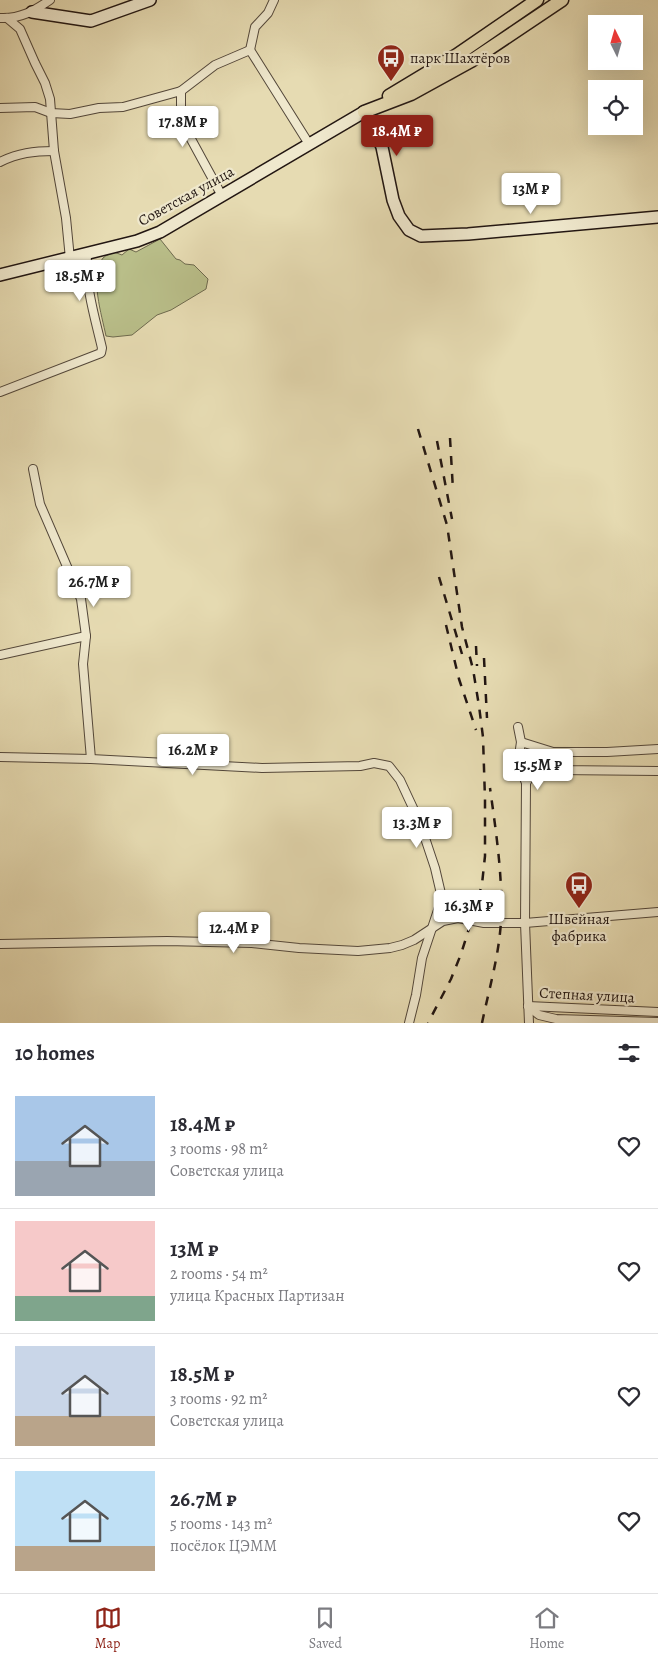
<!DOCTYPE html>
<meta charset="utf-8">
<style>
:root{--surface:#fff;--page:#f7f7f7;--text:#2b2b33;--muted:#7c7c81;--line:#e1e1e2;--accent:#8f2418}
body{margin:0;font-family:Alegreya,serif;background:var(--page);color:var(--text);height:100vh;display:flex;flex-direction:column;font-size:19px;white-space:nowrap}
*{box-sizing:border-box;margin:0}
p{font-size:16px;color:var(--muted)}
.icon{flex:none;width:28px;height:28px;fill:none;stroke:currentColor;stroke-width:2;stroke-linecap:round;stroke-linejoin:round}
.map{position:relative;height:1023px;overflow:hidden}
.side{display:flex;flex-direction:column;background:var(--surface);flex:1}
.side>*{flex:none}
.needle{width:32px;rotate:355deg}
.controls{position:absolute;left:588px;top:15px;display:grid;gap:10px}
.controls a{display:grid;place-items:center;width:55px;height:55px;border-radius:0px;background:var(--surface);box-shadow:0 5px 20px #0002;font-size:25px}
.price{position:absolute;translate:-50% -42px;padding:0 11px;border-radius:5px;background:#fff;color:#222;font-size:16px;line-height:32px;filter:drop-shadow(0 1px 2px #0008)}
.price::after{content:'';position:absolute;left:50%;top:30px;width:15px;height:11px;margin-left:-8px;background:inherit;clip-path:polygon(0 0,100% 0,50% 100%)}
.price.on{background:var(--accent);color:#fff}
ul{padding:0;list-style:none}
li{display:flex;align-items:center;gap:15px;height:125px;padding:0 15px}
li+li{border-top:1px solid var(--line)}
li span{display:grid;place-items:center;flex:none;width:140px;height:100px;border-radius:0px;color:#555}
li>.icon{margin-inline-start:auto}
span .icon{width:60px;height:60px;fill:#fffc;stroke-width:1}
li b{font-size:21px}
h2{display:flex;justify-content:space-between;align-items:center;height:60px;padding:0 15px;font-size:21px}
.tabs{display:flex;justify-content:space-around;align-items:center;height:70px;border-top:1px solid var(--line);background:var(--surface);font-size:14px;color:var(--muted)}
.tabs a{display:grid;justify-items:center;gap:2px}
.tabs .on{color:var(--accent)}
.map>svg:first-child{display:block}
</style>
<div class="map">
<svg width="658" height="1023" viewBox="0 0 658 1023">
<rect width="100%" height="100%" fill="#e6dbb2"/>
<filter id="stains"><feTurbulence type="fractalNoise" baseFrequency=".004" numOctaves="4"/><feColorMatrix values="0 0 0 0 .2 0 0 0 0 .09 0 0 0 0 .02 0 0 0 .5 -.17"/></filter>
<radialGradient id="worn" r=".72"><stop offset=".6" stop-color="#630" stop-opacity="0"/><stop offset="1" stop-color="#630" stop-opacity=".3"/></radialGradient>
<path fill="#b9be89" stroke="#6e6a4e" d="M160,239l16,20 4,1 5,4 9,1 14,14 -2,10 -35,21 -14,5 -25,20 -19,2 -7,-1c-4,-20 -17,-61 -3,-78 3,-3 8,-4 11,-6l8,3 7,-6 7,3z"/>
<g fill="none" stroke-linecap="round" stroke-linejoin="round">
<g stroke="#53473a" stroke-width="10">
<g id="street">
<path d="M0,18c20,1 34,-7 50,-18"/>
<path d="M7,18l13,11 15,34 10,20 5,16 4,52 12,67 4,41"/>
<path d="M250,50l5,-23 13,-14 6,-13"/>
<path d="M181,91v22l4,15 37,68"/>
<path d="M0,108l35,-1 16,6 19,1 29,-6 24,-1 58,-16 34,-26 35,-15 59,94"/>
<path d="M0,162c18,-9 34,-11 54,-11"/>
<path d="M0,392l101,-39 1,-5c-7,-30 -17,-62 -15,-93"/>
<path d="M33,469l7,35 41,95 5,37 -3,28 8,95"/>
<path d="M0,655l86,-19"/>
<path d="M518,727l3,15"/>
<path d="M0,757l91,2 171,9 98,-2 14,-3 15,3 11,14 20,43 15,45 7,30 9,13 7,7 26,5h41l133,-11"/>
<path d="M549,759l4,-7h54l51,-3"/>
<path d="M526,783c-6,-14 -8,-26 -5,-41l32,10"/>
<path d="M0,944l167,-3 85,2 47,5 59,3 32,-3 12,-3 12,-5 29,-19 15,-3"/>
<path d="M528,1006l11,9 17,4 102,3"/>
<path d="M528,1006l130,6"/>
<path d="M409,1023l7,-28 6,-37 20,-60"/>
<path d="M529,1023l-4,-100 1,-140 6,-10 17,-14 8,11 101,1"/>
</g>
</g>
<g stroke="#221612" stroke-width="14">
<g id="secondary">
<path d="M32,12l59,9 59,-21"/>
<path d="M0,275l137,-34 23,-9 204,-120 11,18 7,17 11,53 6,16 10,14 12,6 47,-2 190,-17"/>
</g>
</g>
<g stroke="#221612" stroke-width="15">
<g id="primary">
<path d="M389,96l68,-41 80,-55"/>
<path d="M364,112l47,-18 60,-33 91,-61"/>
</g>
</g>
<use href="#street" stroke="#efe8cd" stroke-width="8"/>
<use href="#secondary" stroke="#efe8cd" stroke-width="11"/>
<use href="#primary" stroke="#e6dbb2" stroke-width="12"/>
<g stroke="#221612" stroke-width="2.5" stroke-dasharray="9 9" stroke-linecap="butt">
<path d="M418,429l29,96 15,102 11,42 6,37 4,31 2,62v57l-3,28 -4,16 -17,54 -10,25 -23,44"/>
<path d="M450,438l3,52"/>
<path d="M437,441l15,78"/>
<path d="M439,577l23,77"/>
<path d="M446,625l13,54 17,51"/>
<path d="M476,646l1,20"/>
<path d="M484,658l3,60"/>
<path d="M482,1023c7,-34 17,-67 19,-102 2,-44 -5,-89 -11,-133"/>
</g>
</g>
<defs>
<g id="bus-pin" transform="scale(1.4375)"><path d="M0 17L-7.5 6A9.5 9.5 0 1 1 7.5 6Z" fill="#8f2418" stroke="#efe8cd"/><path d="M-5-6H5V4H4V6H2V4H-2V6H-4V4H-5ZM-3.5-4V0h7V-4ZM-3.5 1.2v1.5H-2V1.2ZM2 1.2v1.5H3.5V1.2Z" fill="#fff"/></g>
</defs>
<g fill-rule="evenodd">
<use href="#bus-pin" x="391" y="58"/>
<use href="#bus-pin" x="579" y="885"/>
</g>
<g text-anchor="middle" stroke-width="4.5" stroke-linejoin="round" paint-order="stroke">
<g font-size="15" fill="#221612" stroke="#efe8cd" text-anchor="start">
<text x="410" y="63">парк Шахтёров</text>
<text x="579" y="924" text-anchor="middle">Швейная<tspan x="579" dy="17">фабрика</tspan></text>
</g>
<g font-size="15" fill="#221612" stroke="#efe8cd">
<text transform="translate(186 196) rotate(-29)" y="5">Советская улица</text>
<text transform="translate(587 995) rotate(3)" y="5">Степная улица</text>
</g>
</g>
<rect width="100%" height="100%" filter="url(#stains)"/>
<rect width="100%" height="100%" fill="url(#worn)"/>
</svg>
<div class="controls">
<a><svg class="needle" viewBox="-14 -14 28 28"><path d="M0-13l5 13h-10z" fill="#e53935"/><path d="M0 13l5-13h-10z" fill="#7c7c81"/></svg></a>
<a><svg class="icon" aria-label="locate" viewBox="0 0 24 24"><circle cx="12" cy="12" r="6"/><path d="M12 2v4M12 18v4M2 12h4M18 12h4"/></svg></a>
</div>
<b class="price" style="left:183px;top:148px">17.8M ₽</b>
<b class="price on" style="left:397px;top:157px">18.4M ₽</b>
<b class="price" style="left:531px;top:215px">13M ₽</b>
<b class="price" style="left:80px;top:302px">18.5M ₽</b>
<b class="price" style="left:94px;top:608px">26.7M ₽</b>
<b class="price" style="left:193px;top:776px">16.2M ₽</b>
<b class="price" style="left:538px;top:791px">15.5M ₽</b>
<b class="price" style="left:417px;top:849px">13.3M ₽</b>
<b class="price" style="left:469px;top:932px">16.3M ₽</b>
<b class="price" style="left:234px;top:954px">12.4M ₽</b>
</div>
<section class="side">
<h2>10 homes<svg class="icon" aria-label="filters" viewBox="0 0 24 24"><path d="M4 7h16M4 17h16"/><circle cx="9" cy="7" r="2"/><circle cx="15" cy="17" r="2"/></svg></h2>
<ul>
<li><span style="background:linear-gradient(#a9c7e8 65%,#9aa5b1 0)"><svg class="icon" aria-label="home" viewBox="0 0 24 24"><path d="M3 11l9-7 9 7M6 9v11h12V9"/></svg></span><div><b>18.4M ₽</b><p>3 rooms · 98 m²</p><p>Советская улица</p></div><svg class="icon" aria-label="heart" viewBox="0 0 24 24"><path d="M12 20l-8-8c-3-5 5-10 8-4 3-6 11-1 8 4z"/></svg></li>
<li><span style="background:linear-gradient(#f6c9c9 75%,#7fa58c 0)"><svg class="icon" aria-label="home" viewBox="0 0 24 24"><path d="M3 11l9-7 9 7M6 9v11h12V9"/></svg></span><div><b>13M ₽</b><p>2 rooms · 54 m²</p><p>улица Красных Партизан</p></div><svg class="icon" aria-label="heart" viewBox="0 0 24 24"><path d="M12 20l-8-8c-3-5 5-10 8-4 3-6 11-1 8 4z"/></svg></li>
<li><span style="background:linear-gradient(#c9d6e8 70%,#b9a48a 0)"><svg class="icon" aria-label="home" viewBox="0 0 24 24"><path d="M3 11l9-7 9 7M6 9v11h12V9"/></svg></span><div><b>18.5M ₽</b><p>3 rooms · 92 m²</p><p>Советская улица</p></div><svg class="icon" aria-label="heart" viewBox="0 0 24 24"><path d="M12 20l-8-8c-3-5 5-10 8-4 3-6 11-1 8 4z"/></svg></li>
<li><span style="background:linear-gradient(#bfe0f5 75%,#b9a48a 0)"><svg class="icon" aria-label="home" viewBox="0 0 24 24"><path d="M3 11l9-7 9 7M6 9v11h12V9"/></svg></span><div><b>26.7M ₽</b><p>5 rooms · 143 m²</p><p>посёлок ЦЭММ</p></div><svg class="icon" aria-label="heart" viewBox="0 0 24 24"><path d="M12 20l-8-8c-3-5 5-10 8-4 3-6 11-1 8 4z"/></svg></li>
</ul>
</section>
<nav class="tabs">
<a class="on"><svg class="icon" aria-label="map" viewBox="0 0 24 24"><path d="M3 6l6-2 6 2 6-2v14l-6 2-6-2-6 2zM9 4v14M15 6v14"/></svg>Map</a>
<a><svg class="icon" aria-label="saved" viewBox="0 0 24 24"><path d="M7 4h10v16l-5-4-5 4z"/></svg>Saved</a>
<a><svg class="icon" aria-label="home" viewBox="0 0 24 24"><path d="M3 11l9-7 9 7M6 9v11h12V9"/></svg>Home</a>
</nav>
